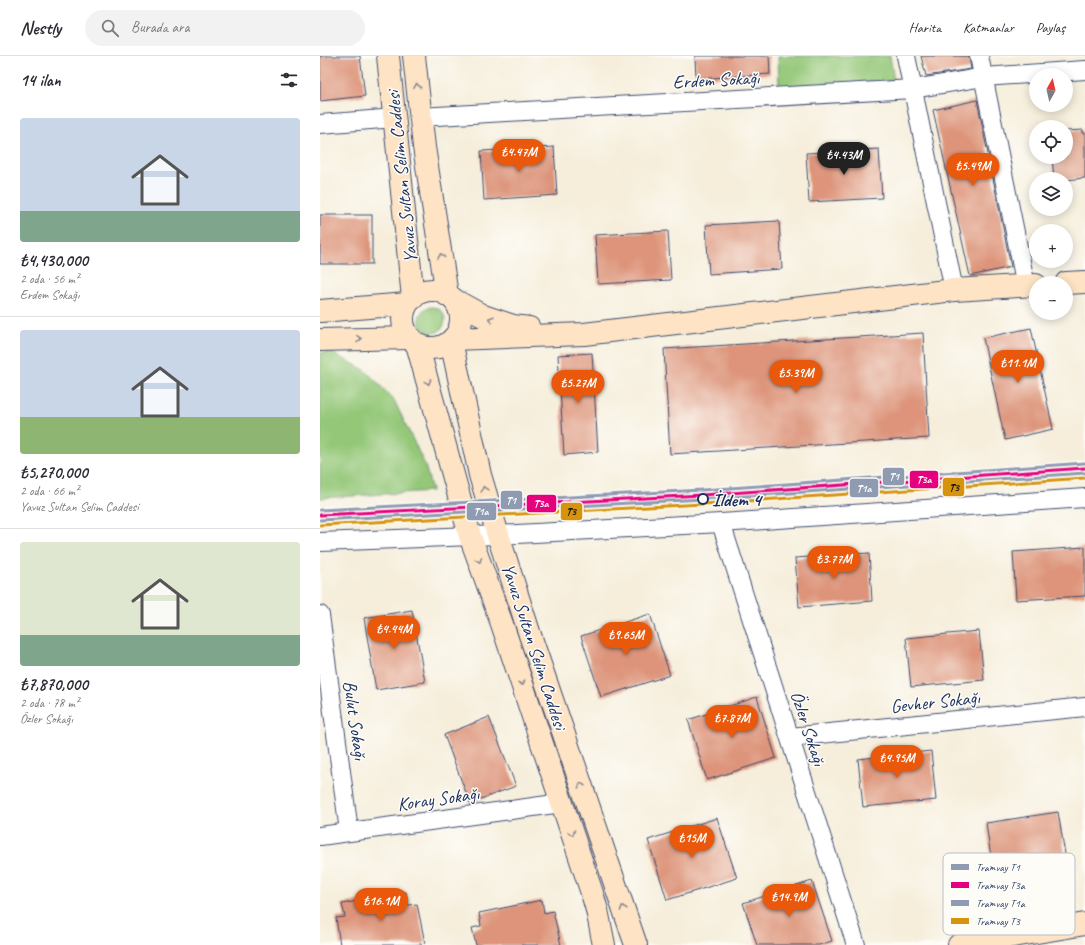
<!DOCTYPE html>
<html lang="tr">
<meta charset="utf-8">
<style>
:root{--surface:#fff;--page:#f2f2f3;--text:#2b2b33;--muted:#7c7c81;--line:#e1e1e2;--accent:#ea580c}
body{margin:0;font-family:Caveat,sans-serif;background:var(--page);color:var(--text);height:100vh;display:flex;flex-direction:column;font-size:15px;white-space:nowrap}
*{box-sizing:border-box;margin:0}
p{font-size:13px;color:var(--muted)}
.icon{flex:none;width:22px;height:22px;fill:none;stroke:currentColor;stroke-width:2;stroke-linecap:round;stroke-linejoin:round}
.map{position:relative;flex:1;overflow:hidden}
.drawer{display:flex;flex-direction:column;background:var(--surface);width:320px}
.drawer>*{flex:none}
.needle{width:26px;rotate:8deg}
.controls{position:absolute;left:709px;top:12px;display:grid;gap:8px}
.controls a{display:grid;place-items:center;width:44px;height:44px;border-radius:50%;background:var(--surface);box-shadow:0 2px 10px #0003;font-size:20px}
.price{position:absolute;translate:-50% -34px;padding:0 9px;border-radius:14px;background:var(--accent);color:#fff;font-size:13px;line-height:26px;filter:drop-shadow(0 1px 2px #0008)}
.price::after{content:'';position:absolute;left:50%;top:24px;width:12px;height:9px;margin-left:-6px;background:inherit;clip-path:polygon(0 0,100% 0,50% 100%)}
.price.active{background:#222;color:#fff}
ul{padding:0;list-style:none}
li{display:grid;align-content:center;gap:8px;height:212px;padding:0 20px}
li+li{border-top:1px solid var(--line)}
li span{display:grid;place-items:center;height:124px;border-radius:4px;color:#555}
li>.icon{margin-inline-start:auto}
span .icon{width:72px;height:72px;fill:#fffc;stroke-width:1}
li b{font-size:17px}
h2{display:flex;justify-content:space-between;align-items:center;height:48px;padding:0 20px;font-size:17px}
header{display:flex;align-items:center;gap:24px;box-sizing:border-box;height:56px;padding:0 20px;background:var(--surface);border-bottom:1px solid var(--line)}
header strong{font-size:19px}
nav{display:flex;gap:22px;margin-inline-start:auto;font-size:14px}
.search{width:280px;height:36px;background:var(--page);display:flex;align-items:center;gap:10px;box-sizing:border-box;padding:0 14px;border-radius:22px;color:var(--muted);font-size:15px}
main{display:flex;flex:1;min-height:0}
.map>svg:first-child{display:block}
</style>
<header>
<strong>Nestly</strong>
<div class="search"><svg class="icon" aria-label="search" viewBox="0 0 24 24"><circle cx="10" cy="10" r="6"/><path d="M15 15l6 6"/></svg>Burada ara</div>
<nav><a>Harita</a><a>Katmanlar</a><a>Paylaş</a></nav>
</header>
<main>
<section class="drawer">
<h2>14 ilan<svg class="icon" aria-label="filters" viewBox="0 0 24 24"><path d="M4 7h16M4 17h16"/><circle cx="9" cy="7" r="2"/><circle cx="15" cy="17" r="2"/></svg></h2>
<ul>
<li><span style="background:linear-gradient(#c9d6e8 75%,#7fa58c 0)"><svg class="icon" aria-label="home" viewBox="0 0 24 24"><path d="M3 11l9-7 9 7M6 9v11h12V9"/></svg></span><div><b>₺4,430,000</b><p>2 oda · 56 m²</p><p>Erdem Sokağı</p></div></li>
<li><span style="background:linear-gradient(#c9d6e8 70%,#8fb573 0)"><svg class="icon" aria-label="home" viewBox="0 0 24 24"><path d="M3 11l9-7 9 7M6 9v11h12V9"/></svg></span><div><b>₺5,270,000</b><p>2 oda · 66 m²</p><p>Yavuz Sultan Selim Caddesi</p></div></li>
<li><span style="background:linear-gradient(#dfe7d0 75%,#7fa58c 0)"><svg class="icon" aria-label="home" viewBox="0 0 24 24"><path d="M3 11l9-7 9 7M6 9v11h12V9"/></svg></span><div><b>₺7,870,000</b><p>2 oda · 78 m²</p><p>Özler Sokağı</p></div></li>
</ul>
</section>
<div class="map">
<svg width="765" height="889" viewBox="0 0 765 889">
<rect width="100%" height="100%" fill="#fdfcf7"/>
<filter id="ink" filterUnits="userSpaceOnUse"><feTurbulence type="fractalNoise" baseFrequency=".025" numOctaves="2"/><feDisplacementMap in="SourceGraphic" scale="8" xChannelSelector="R" yChannelSelector="G"/><feConvolveMatrix kernelMatrix="1 2 1 2 8 2 1 2 1" color-interpolation-filters="sRGB"/></filter>
<filter id="wash" filterUnits="userSpaceOnUse"><feTurbulence type="fractalNoise" baseFrequency=".012" numOctaves="4" result="noise"/><feDisplacementMap in="SourceGraphic" scale="16" xChannelSelector="R" yChannelSelector="G"/><feGaussianBlur stdDeviation="0.9" result="paint"/><feColorMatrix in="noise" values="0 0 0 0 0 0 0 0 0 0 0 0 0 0 0 0 0 1.4 0 .05"/><feComposite in="paint" operator="in"/></filter>
<g filter="url(#wash)">
<rect width="100%" height="100%" fill="#f6eedb"/>
<g fill="#94c778" stroke="#587b6b">
<path d="M458,0h112l4,25 -115,9z"/>
<circle cx="112" cy="264" r="13"/>
<path d="M10,296l35,18 29,30 31,65 7,26 -112,7v-145z"/>
</g>
<g id="blocks">
<g fill="#dd947a">
<path d="M0,0h40l5,40 -45,5z"/>
<path d="M375,0h74l1,18 -74,5z"/>
<path d="M601,0h48l2,13 -45,7z"/>
<path d="M657,44l34,167 -41,9 -37,-166z"/>
<path d="M763,74v3h2v45l-19,2v-1h-12l-2,-22h14v-26z"/>
<path d="M234,91l3,48 -73,5 -3,-49z"/>
<path d="M559,93l3,49 -73,4 -3,-49z"/>
<rect x="0" y="159" width="52" height="49"/>
<path d="M459,165l3,48 -73,5 -3,-49z"/>
<path d="M348,175l3,49 -73,4 -3,-49z"/>
<path d="M711,272l22,101 -48,11 -22,-102z"/>
<path d="M603,277l6,105 -259,16 -6,-105z"/>
<path d="M272,297l6,99 -34,3 -6,-100z"/>
<path d="M765,491v49l-69,4 -3,-48z"/>
<path d="M549,497l3,48 -73,6 -4,-49z"/>
<path d="M92,554l13,72 -49,8 -12,-72z"/>
<path d="M330,558l20,61 -69,22 -20,-61z"/>
<path d="M659,575l5,49 -73,7 -5,-49z"/>
<path d="M437,641l19,61 -69,22 -19,-60z"/>
<path d="M169,661l27,69 -46,17 -26,-68z"/>
<path d="M611,695l5,49 -73,7 -5,-48z"/>
<path d="M738,756l8,48 -73,11 -7,-48z"/>
<path d="M397,762l20,60 -70,22 -19,-60z"/>
<path d="M492,825l20,60 -13,4h-62l-14,-42z"/>
<path d="M86,836l2,13 9,-1 8,39 -10,2h-75l-4,-27 9,-1 -3,-13z"/>
<path d="M222,844l2,13 9,-2 8,34h-85l-4,-17 9,-2 -2,-13z"/>
</g>
</g>
</g>
<g filter="url(#ink)">
<use href="#blocks" fill-opacity="0" stroke="#3c4c71" stroke-width="1"/>
<g fill="none" stroke-linecap="round" stroke-linejoin="round">
<g stroke="#3c4c71" stroke-width="20">
<g id="street">
<path d="M586,0l48,234"/>
<path d="M659,0l47,230"/>
<path d="M100,61l493,-28 71,-12 101,-7"/>
<path d="M0,68l75,-6"/>
<path d="M401,467l135,422"/>
<path d="M0,486l178,-7 223,-12 364,-25"/>
<path d="M0,559l29,216"/>
<path d="M470,681l295,-30"/>
<path d="M0,780l242,-33"/>
</g>
</g>
<g stroke="#3c4c71" stroke-width="24">
<g id="secondary">
<path d="M68,0l25,242"/>
<path d="M94,0l10,91 23,148"/>
<path d="M746,227l19,-1"/>
<circle cx="112" cy="263" r="29"/>
<path d="M134,244l29,16 30,10 16,2"/>
<path d="M0,255l87,-7"/>
<path d="M133,283l131,-5 370,-44 82,-5"/>
<path d="M0,284l90,-2"/>
<path d="M131,285l29,134 18,60 32,100 106,310"/>
<path d="M97,288l53,192 32,88 90,269 5,17 7,35"/>
<path d="M639,889l126,-21"/>
</g>
</g>
<use href="#street" stroke="#fff" stroke-width="18"/>
<use href="#secondary" stroke="#fee4c5" stroke-width="22"/>
<g stroke="#fdfcf7" stroke-width="6">
<path id="tram-1" d="M0,454l382,-20 383,-27"/>
</g>
<g stroke="#fdfcf7" stroke-width="6">
<path id="tram-2" d="M0,459l382,-20 383,-27"/>
</g>
<g stroke="#fdfcf7" stroke-width="6">
<path id="tram-3" d="M0,464l383,-21 382,-26"/>
</g>
<g stroke="#fdfcf7" stroke-width="6">
<path id="tram-4" d="M0,469l383,-21 382,-26"/>
</g>
<use href="#tram-1" stroke="#8f9bb1" stroke-width="3"/>
<use href="#tram-2" stroke="#e5007d" stroke-width="3"/>
<use href="#tram-3" stroke="#8f9bb1" stroke-width="3"/>
<use href="#tram-4" stroke="#d6940e" stroke-width="3"/>
</g>
<defs><path id="oneway-chevron" d="M-2-3.5L2.5 0L-2 3.5" fill="none" stroke-width="1.6" stroke-linecap="round" stroke-linejoin="round"/></defs>
<g stroke="#8c8a92">
<use href="#oneway-chevron" transform="translate(97 30) rotate(-96)"/>
<use href="#oneway-chevron" transform="translate(121 200) rotate(-99)"/>
<use href="#oneway-chevron" transform="translate(171 263) rotate(-162)"/>
<use href="#oneway-chevron" transform="translate(39 283) rotate(-1)"/>
<use href="#oneway-chevron" transform="translate(108 326) rotate(74)"/>
<use href="#oneway-chevron" transform="translate(164 433) rotate(-107)"/>
<use href="#oneway-chevron" transform="translate(159 504) rotate(70)"/>
<use href="#oneway-chevron" transform="translate(202 627) rotate(71)"/>
<use href="#oneway-chevron" transform="translate(261 729) rotate(-109)"/>
<use href="#oneway-chevron" transform="translate(252 777) rotate(71)"/>
<use href="#oneway-chevron" transform="translate(303 852) rotate(-109)"/>
</g>
</g>
<circle fill="#fdfcf7" stroke="#1b2f5e" stroke-width="2" cx="383" cy="443" r="5"/>
<g text-anchor="middle" stroke-width="3" stroke-linejoin="round" paint-order="stroke">
<g font-size="19" fill="#1b2f5e" stroke="#fdfcf7">
<text transform="translate(396 23) rotate(-3)" y="7">Erdem Sokağı</text>
<text transform="translate(81 121) rotate(-96)" y="7">Yavuz Sultan Selim Caddesi</text>
<text transform="translate(215 590) rotate(72)" y="7">Yavuz Sultan Selim Caddesi</text>
<text transform="translate(615 645) rotate(-6)" y="7">Gevher Sokağı</text>
<text transform="translate(36 664) rotate(82)" y="7">Bulut Sokağı</text>
<text transform="translate(489 672) rotate(72)" y="7">Özler Sokağı</text>
<text transform="translate(118 742) rotate(-8)" y="7">Koray Sokağı</text>
</g>
<g font-size="19" font-weight="bold" fill="#1b2f5e" stroke="#fdfcf7" text-anchor="start">
<text x="392" y="450">İldem 4</text>
</g>
</g>
<rect x="623" y="797" width="132" height="82" rx="6" fill="#fdfcf7" stroke="#b9bec9" stroke-width="1"/>
<rect x="631" y="808" width="18" height="6" fill="#8f9bb1"/>
<rect x="631" y="826" width="18" height="6" fill="#e5007d"/>
<rect x="631" y="844" width="18" height="6" fill="#8f9bb1"/>
<rect x="631" y="862" width="18" height="6" fill="#d6940e"/>
<g font-size="11" fill="#1b2f5e">
<text x="656" y="815">Tramvay T1</text>
<text x="656" y="833">Tramvay T3a</text>
<text x="656" y="851">Tramvay T1a</text>
<text x="656" y="869">Tramvay T3</text>
</g>
<g stroke="#fdfcf7" stroke-width="1.5">
<rect x="562" y="411" width="23" height="19" rx="4" fill="#8f9bb1"/>
<rect x="589" y="414" width="30" height="19" rx="4" fill="#e5007d"/>
<rect x="622" y="421" width="23" height="20" rx="4" fill="#d6940e"/>
<rect x="529" y="422" width="30" height="20" rx="4" fill="#8f9bb1"/>
<rect x="180" y="434" width="23" height="20" rx="4" fill="#8f9bb1"/>
<rect x="206" y="438" width="31" height="19" rx="4" fill="#e5007d"/>
<rect x="146" y="446" width="31" height="19" rx="4" fill="#8f9bb1"/>
<rect x="240" y="446" width="23" height="19" rx="4" fill="#d6940e"/>
</g>
<g font-size="11" text-anchor="middle" font-weight="bold" fill="#fff">
<text x="574" y="424">T1</text>
<text x="604" y="427">T3a</text>
<text x="544" y="436">T1a</text>
<text x="191" y="448">T1</text>
<text x="221" y="451">T3a</text>
<text x="161" y="459">T1a</text>
</g>
<g font-size="11" text-anchor="middle" font-weight="bold" fill="#111">
<text x="634" y="435">T3</text>
<text x="251" y="459">T3</text>
</g>
</svg>
<div class="controls">
<a><svg class="needle" viewBox="-14 -14 28 28"><path d="M0-13l5 13h-10z" fill="#e53935"/><path d="M0 13l5-13h-10z" fill="#7c7c81"/></svg></a>
<a><svg class="icon" aria-label="locate" viewBox="0 0 24 24"><circle cx="12" cy="12" r="6"/><path d="M12 2v4M12 18v4M2 12h4M18 12h4"/></svg></a>
<a><svg class="icon" aria-label="layers" viewBox="0 0 24 24"><path d="M12 4l9 5-9 5-9-5zM3 14l9 5 9-5"/></svg></a>
<a>+</a>
<a>−</a>
</div>
<b class="price" style="left:199px;top:117px">₺4.47M</b>
<b class="price active" style="left:524px;top:120px">₺4.43M</b>
<b class="price" style="left:653px;top:131px">₺5.49M</b>
<b class="price" style="left:698px;top:328px">₺11.1M</b>
<b class="price" style="left:476px;top:338px">₺5.39M</b>
<b class="price" style="left:258px;top:348px">₺5.27M</b>
<b class="price" style="left:514px;top:524px">₺3.77M</b>
<b class="price" style="left:74px;top:594px">₺4.44M</b>
<b class="price" style="left:306px;top:600px">₺9.65M</b>
<b class="price" style="left:412px;top:683px">₺7.87M</b>
<b class="price" style="left:577px;top:723px">₺4.95M</b>
<b class="price" style="left:372px;top:803px">₺15M</b>
<b class="price" style="left:469px;top:862px">₺14.9M</b>
<b class="price" style="left:61px;top:866px">₺16.1M</b>
</div>
</main>
